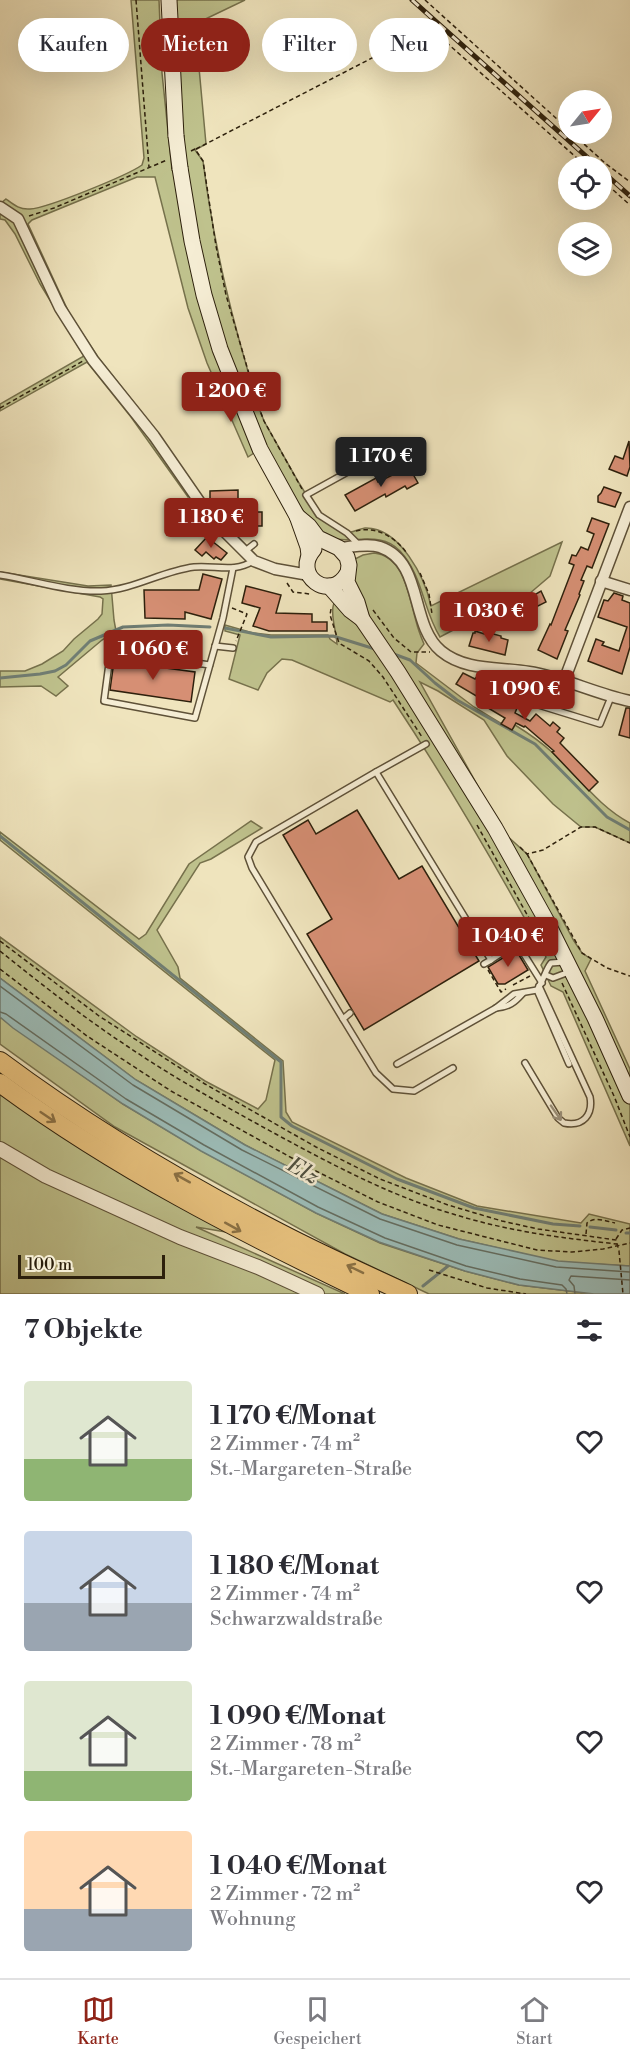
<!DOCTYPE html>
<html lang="de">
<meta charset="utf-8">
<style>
:root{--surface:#fff;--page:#f2f2f3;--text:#2b2b33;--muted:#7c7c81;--line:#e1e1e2;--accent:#8f2418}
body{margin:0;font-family:"Libre Bodoni",serif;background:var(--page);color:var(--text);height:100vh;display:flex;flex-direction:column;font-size:22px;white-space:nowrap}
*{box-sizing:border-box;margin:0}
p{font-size:20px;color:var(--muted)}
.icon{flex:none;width:33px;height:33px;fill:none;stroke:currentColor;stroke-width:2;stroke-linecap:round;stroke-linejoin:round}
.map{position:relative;height:1294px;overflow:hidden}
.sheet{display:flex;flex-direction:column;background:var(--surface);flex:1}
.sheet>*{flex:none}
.guide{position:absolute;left:18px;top:18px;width:594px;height:54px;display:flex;gap:12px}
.needle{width:39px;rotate:60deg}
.controls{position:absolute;left:558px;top:90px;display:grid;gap:12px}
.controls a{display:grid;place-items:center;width:54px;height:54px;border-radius:50%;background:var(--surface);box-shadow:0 6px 24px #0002;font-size:30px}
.scale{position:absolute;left:18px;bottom:15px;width:147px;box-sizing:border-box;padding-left:6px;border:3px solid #2d200c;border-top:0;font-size:16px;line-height:21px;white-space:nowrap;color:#2d200c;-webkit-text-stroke:4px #f5edd4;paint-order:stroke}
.price{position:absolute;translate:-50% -51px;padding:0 14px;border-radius:6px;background:var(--accent);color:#fff;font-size:20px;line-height:39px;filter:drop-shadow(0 2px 3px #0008)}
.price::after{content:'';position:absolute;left:50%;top:36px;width:18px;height:14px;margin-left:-9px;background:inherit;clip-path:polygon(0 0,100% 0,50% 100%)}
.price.active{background:#222;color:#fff}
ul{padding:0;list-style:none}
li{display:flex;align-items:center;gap:18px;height:150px;padding:0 24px}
li span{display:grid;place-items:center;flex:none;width:168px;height:120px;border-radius:6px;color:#555}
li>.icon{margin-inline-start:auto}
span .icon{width:72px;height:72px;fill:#fffc;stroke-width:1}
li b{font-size:26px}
h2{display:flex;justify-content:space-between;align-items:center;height:72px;padding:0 24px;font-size:26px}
.pill{padding:0 21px;border-radius:27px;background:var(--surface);box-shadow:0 6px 24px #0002;font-size:21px;line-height:54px}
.pill.active{background:var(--accent);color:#fff}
.dock{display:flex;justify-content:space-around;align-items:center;height:84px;border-top:2px solid var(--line);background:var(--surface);font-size:16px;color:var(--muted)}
.dock a{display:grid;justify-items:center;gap:3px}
.dock .active{color:var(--accent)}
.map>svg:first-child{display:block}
</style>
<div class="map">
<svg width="630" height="1294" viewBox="0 0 630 1294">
<rect width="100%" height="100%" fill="#efe4bd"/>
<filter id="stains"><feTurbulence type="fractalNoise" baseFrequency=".00333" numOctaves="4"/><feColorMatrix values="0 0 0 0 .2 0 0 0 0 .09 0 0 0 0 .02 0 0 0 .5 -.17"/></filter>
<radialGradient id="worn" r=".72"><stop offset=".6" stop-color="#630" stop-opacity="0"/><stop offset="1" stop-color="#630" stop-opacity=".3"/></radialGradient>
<g fill="#bfc28d" stroke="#76714c" stroke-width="1.5">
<path d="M131,0h28l3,73 10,97 13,-3 -10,-167h70l-50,24 11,120 -11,6 8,11c11,87 30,163 56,247l5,13 35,62 20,32 28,18c6,-1 12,-4 18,-5 35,-1 60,50 66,78l131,-64 -12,34 -21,18 -24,14 -27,9 -38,20c-17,-27 -17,-61 -40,-86 -23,-25 -57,0 -82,-19 -6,-5 -11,-16 -16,-23 -14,-20 -28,-40 -42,-60l-12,8 -41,-94 -19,-55 -33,-131h-18l-105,43 -4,4 42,91 28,42 52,66 46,68 -8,6 -57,-80 -44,-55 -87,49v-7l84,-48 -44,-72 -25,-50 -10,-14 -5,-1v-15l6,-5c8,6 14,11 24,10 18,-1 98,-34 112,-44l2,-7z"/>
<path d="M374,553c31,3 35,45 42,68 2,8 5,16 8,23l-7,9 -1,10 58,44 38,23 3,-5c13,8 26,17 38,28 25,23 46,54 77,70v20l-35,-16h-14l-28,-23 -46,-48 -23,-36 -46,-29 -18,-9 84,151 23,21 47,87 8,12 9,6 -6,12 45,98v77l-67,-154 -12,-6 -10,-21 5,-8c-48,-88 -98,-174 -153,-257l-3,2 -98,-42 -10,-1 -15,14 -9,17 -29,-11 11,-44 -15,-4v-6l28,8 18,2h57l2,4 7,5c-2,-27 -15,-41 15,-59l1,-25 10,-5z"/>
<path d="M0,572l88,14 23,-1 3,35 2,11 -14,9 -44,37 10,9 -12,10 -15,-10 -41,1v-16h25l17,-7 21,-13 11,-12 24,-20 4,-5 1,-15 -3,-2 -100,-18z"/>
<path d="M251,821l11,7 -51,31 -11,4 -43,67 21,37 2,11 103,83 3,51 6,10 114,56 71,28 104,17 8,-9 41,10v42l-72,-4 -99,-23 -77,-25 -137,-69 -109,-65 -136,-102v-41l137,100 68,44 53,28 8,-9 9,-40 -275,-220v-8l139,107 7,-5 43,-70z"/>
<path d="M0,1017l123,87 79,47 114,62 64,30 85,28 54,14 75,9h-165l-84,-40 -230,-127 -115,-83z"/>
<path d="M0,1083l250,153 -54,-9 149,67h-345z"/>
</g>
<path fill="#9cbdb9" stroke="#707e74" stroke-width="1.5" d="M0,978l136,102 109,65 137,69 77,25 99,22 72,5v28h-36l-75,-9 -54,-14 -86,-29 -63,-29 -115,-62 -78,-47 -110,-76 -13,-11z"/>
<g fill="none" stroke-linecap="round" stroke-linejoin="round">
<g stroke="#646e62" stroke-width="1.5">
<path d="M0,986l133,99 109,65 138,69 77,26 99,22 74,5"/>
<path d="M0,1012l6,2 120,85 78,46 114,62 67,31 81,28 54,13 42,6 4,4 1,5"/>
<path d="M575,1294l-1,-8 -5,-6 2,-4 59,4"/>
</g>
<g stroke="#707e74" stroke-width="3">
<path d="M225,628l46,9 62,-1 42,13"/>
<path d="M391,653l19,7 25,23 22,17 78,44 72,73 23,13"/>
<path d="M0,678l40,-4 15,-3 11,-6 24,-24 33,-14 45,-2 42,2"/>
<path d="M0,836l281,226v55l11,9 105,53 77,29 79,16 27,2"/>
<path d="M590,1227l26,3"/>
<path d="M626,1233h4"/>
<path d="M423,1286l25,-20"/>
</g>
</g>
<g fill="#d68f74" stroke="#2d200c" stroke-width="1.5">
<path d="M629,441l1,26 -3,9 -18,-7 6,-13 8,3z"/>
<path d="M409,467l9,16 -11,6 -2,-3 -19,11 -1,-3 -30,17 -10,-16 31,-17 2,4z"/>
<path d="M604,487l17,6 -6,14 -17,-5v-6l3,-3z"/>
<path d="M238,490v11l10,1 1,10h13v14h-11l-2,-5h-18l-2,-12 -10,1v-3h-7l-2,-3v-13z"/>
<path d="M592,518l17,6 -17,44 -5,-2 -6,14 3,1 -5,13 1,1 -15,35 3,1 -11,28 -19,-9 12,-26 1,1 23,-60 -5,-2 3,-8 4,1 5,-9 7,3 6,-16 -7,-3z"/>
<path d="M207,537l20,16 -6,7 -5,-3 -2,2 -8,-7 -4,4 -7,-6z"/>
<path d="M203,574l19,5 -11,40 -26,-7v7l-40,-1 -1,-28h55z"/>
<path d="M246,586l35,9 -5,18 36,1v8h15v9h-58l-16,-5 7,-18 -18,-5z"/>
<path d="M541,591l5,11 -34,17 -5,-8z"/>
<path d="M614,593l9,3 -1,4 8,3v44l-8,27 -34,-13 8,-22 8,3 -2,3 17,6 8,-24 -29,-10 6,-17 4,1z"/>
<path d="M475,631l16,5 -1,-3 11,3v2l7,2 -3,15 -36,-9 4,-13h2z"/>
<path d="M114,661l81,11 -4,30 -81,-12z"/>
<path d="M463,673l12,6 3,-4 28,18 2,-13 12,2 -2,17 2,2 -5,12 15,8 6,-7 14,12 3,-4 7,6 -3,4 7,6 -4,5 38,39 -9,9 -37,-39 2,-1 -29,-25 -1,1 -8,-4 -4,7 -11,-6 4,-6 -22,-13 2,-4 -29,-17z"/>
<path d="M626,708h4v30l-11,-3z"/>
<path d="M357,810l42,69 23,-13 57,95 -115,69 -57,-96 25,-15 -49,-84 25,-15 8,14z"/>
<path d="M516,950l12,20 -23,14h-7l-10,-17z"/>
</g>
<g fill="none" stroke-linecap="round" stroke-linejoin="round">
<g stroke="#5e5138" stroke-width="8">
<g id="service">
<path d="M360,546l-13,-13 -28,-18 -13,-20 85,-47"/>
<path d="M244,552l10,-8"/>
<path d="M0,575c33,5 67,17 101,16 32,-1 61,-20 93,-24 21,-2 41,6 59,-6"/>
<path d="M215,646l18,2"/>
<path d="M210,665l-92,-13 -8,4 -6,45 91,17 28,-100 10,-50"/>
<path d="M529,672l-5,25 8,6 68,21 11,-27"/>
<path d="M426,744l-50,28 115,188 -7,4"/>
<path d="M491,960l26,-17 25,40"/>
<path d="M546,975l7,3 16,-6"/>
<path d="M537,990l32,74"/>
<path d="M496,1008c13,-1 18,-5 27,-15"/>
<path d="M350,1013l-7,6 33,54 17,16 21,2 39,-23"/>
<path d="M343,1019l-91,-151 -4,-11 8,-15 120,-70"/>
<path d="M525,1063l33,55 6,5c20,4 29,-9 26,-26l-51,-111"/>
<path d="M397,1064l99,-56 18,-14 23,-4c6,-9 9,-21 14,-27l13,-1"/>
</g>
</g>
<g stroke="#5e5138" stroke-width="13">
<g id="minor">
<path d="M0,207l18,12 42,89 33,52 61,76 56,81 44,44 21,8 34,6"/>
<path d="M339,548c12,-1 29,-5 41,-1 44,15 29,77 61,104 24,20 58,16 88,21 34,5 67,22 101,29"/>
<path d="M601,581l29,9"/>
<path d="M564,681l66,-174"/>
</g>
</g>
<g stroke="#5e5138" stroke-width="16">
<path id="tertiary" d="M0,1149l46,27 134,61 78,30 59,27"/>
</g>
<g stroke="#2d200c" stroke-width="17">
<g id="secondary">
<path d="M169,0l7,136"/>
<path d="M180,168l12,73 12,54 16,54 40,100 37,67 11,31 1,8"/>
<path d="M297,516l12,10 9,12 21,10 8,9 2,8 -2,17 10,20 5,17 36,53 97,156 51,92 49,98 35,78"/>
<path d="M314,549c-23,26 16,54 33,25"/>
<path d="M329,586l21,24 12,9"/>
</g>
</g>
<g stroke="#2d200c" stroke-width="20">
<g id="trunk">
<path d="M0,1061c87,65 183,122 280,172 42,22 85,41 128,61"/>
<path d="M0,1083c115,85 241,149 370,211"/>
</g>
</g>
<g stroke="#2d200c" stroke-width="1.5" stroke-dasharray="4.5 3" stroke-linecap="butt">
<path d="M136,0l13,167"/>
<path d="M425,0l143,129"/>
<path d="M573,134l32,29 25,19"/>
<path d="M196,149l234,-121 156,138"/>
<path d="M191,151l4,-2 8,12 13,85 10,49 33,113 5,13 38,68"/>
<path d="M602,180l28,25"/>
<path d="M29,216l25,-8 113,-48"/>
<path d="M0,408l83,-47"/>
<path d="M356,531c19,-5 38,5 50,21"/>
<path d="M420,573l9,21 3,20"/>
<path d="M287,583l6,9 17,2"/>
<path d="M232,608l15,6 -11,27"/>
<path d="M331,609l-1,6 9,28 30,18 14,16 39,60"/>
<path d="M373,610l21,28 17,14h19"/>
<path d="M477,825l57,102 13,28"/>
<path d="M520,847l7,7 16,-4 38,-23h14l35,16"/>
<path d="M527,854l55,99 25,15 23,8"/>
<path d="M0,941l99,75 106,68 111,63 64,32 68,26 54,16 36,8 78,11 3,11 4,43"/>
<path d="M0,951c41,33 83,66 127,95 50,34 103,63 156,92 54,29 111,59 170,76 54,17 108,24 164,30"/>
<path d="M0,969l87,67 84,55 139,77 68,34 60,23 99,25 35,2 31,-3 27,-6"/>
<path d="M488,970l13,22 5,-3"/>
<path d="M562,983l52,113 16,41"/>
<path d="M513,985l17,-9"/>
<path d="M586,1234l1,-11c8,-7 18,-2 28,0"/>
<path d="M616,1239l6,-9 8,-2"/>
<path d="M429,1270l58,18 39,6"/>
</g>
<use href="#service" stroke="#f5edd4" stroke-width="5"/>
<use href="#minor" stroke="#f5edd4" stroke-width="10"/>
<use href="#tertiary" stroke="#f5edd4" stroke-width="14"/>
<use href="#secondary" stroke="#f5edd4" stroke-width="15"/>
<use href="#trunk" stroke="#e8c27e" stroke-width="18"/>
<g stroke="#2d200c" stroke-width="5">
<g id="rail">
<path d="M412,0l185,166"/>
<path d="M602,171l28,25"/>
</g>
</g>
<use href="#rail" stroke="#f5edd4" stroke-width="3" stroke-dasharray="9" stroke-linecap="butt"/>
<g stroke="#2d200c" stroke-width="17" stroke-linecap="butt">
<path id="secondary-bridge" d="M176,136l4,32"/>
</g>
<use href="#secondary-bridge" stroke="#f5edd4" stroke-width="15"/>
</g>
<defs><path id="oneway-shaft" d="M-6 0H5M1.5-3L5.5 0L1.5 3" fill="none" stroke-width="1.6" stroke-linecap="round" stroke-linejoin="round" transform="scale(1.5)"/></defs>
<use stroke="#9b917a" href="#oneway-shaft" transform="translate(556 1113) rotate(55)"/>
<g stroke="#8a7145">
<use href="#oneway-shaft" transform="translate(48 1117) rotate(34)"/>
<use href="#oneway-shaft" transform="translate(182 1178) rotate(-151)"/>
<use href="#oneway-shaft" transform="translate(233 1227) rotate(29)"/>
<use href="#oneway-shaft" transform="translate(355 1269) rotate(-154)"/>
</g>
<g text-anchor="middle" stroke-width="5" stroke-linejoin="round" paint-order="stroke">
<g font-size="22" font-style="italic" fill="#4e4f40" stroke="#f5edd4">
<text transform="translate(304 1170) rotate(30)" y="8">Elz</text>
</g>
</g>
<rect width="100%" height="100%" filter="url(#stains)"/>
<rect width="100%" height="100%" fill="url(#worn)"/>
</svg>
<div class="controls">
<a><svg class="needle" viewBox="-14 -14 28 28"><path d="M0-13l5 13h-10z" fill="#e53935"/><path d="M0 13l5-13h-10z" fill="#7c7c81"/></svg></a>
<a><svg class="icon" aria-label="locate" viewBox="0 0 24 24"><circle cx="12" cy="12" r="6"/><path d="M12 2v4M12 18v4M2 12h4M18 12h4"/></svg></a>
<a><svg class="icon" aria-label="layers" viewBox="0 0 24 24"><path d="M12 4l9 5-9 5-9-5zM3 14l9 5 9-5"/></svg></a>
</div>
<div class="scale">100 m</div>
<b class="price" style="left:231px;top:423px">1 200 €</b>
<b class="price active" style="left:381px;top:488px">1 170 €</b>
<b class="price" style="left:211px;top:549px">1 180 €</b>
<b class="price" style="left:489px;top:643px">1 030 €</b>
<b class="price" style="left:153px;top:681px">1 060 €</b>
<b class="price" style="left:525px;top:721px">1 090 €</b>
<b class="price" style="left:508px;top:968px">1 040 €</b>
<div class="guide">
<a class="pill">Kaufen</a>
<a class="pill active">Mieten</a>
<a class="pill">Filter</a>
<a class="pill">Neu</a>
</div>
</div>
<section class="sheet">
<h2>7 Objekte<svg class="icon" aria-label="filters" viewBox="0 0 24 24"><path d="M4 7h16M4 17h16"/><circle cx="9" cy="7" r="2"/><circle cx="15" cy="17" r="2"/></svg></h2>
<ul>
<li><span style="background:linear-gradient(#dfe7d0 65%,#8fb573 0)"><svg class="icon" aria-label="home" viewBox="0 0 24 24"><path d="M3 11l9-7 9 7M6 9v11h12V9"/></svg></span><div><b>1 170 €/Monat</b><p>2 Zimmer · 74 m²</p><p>St.-Margareten-Straße</p></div><svg class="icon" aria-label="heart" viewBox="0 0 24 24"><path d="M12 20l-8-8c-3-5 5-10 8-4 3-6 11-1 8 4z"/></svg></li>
<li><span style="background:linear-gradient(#c9d6e8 60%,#9aa5b1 0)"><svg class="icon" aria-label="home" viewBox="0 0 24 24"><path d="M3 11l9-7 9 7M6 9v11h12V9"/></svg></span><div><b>1 180 €/Monat</b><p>2 Zimmer · 74 m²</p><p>Schwarzwaldstraße</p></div><svg class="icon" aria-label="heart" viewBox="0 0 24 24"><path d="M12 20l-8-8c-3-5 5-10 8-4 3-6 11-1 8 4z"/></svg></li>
<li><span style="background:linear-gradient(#dfe7d0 75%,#8fb573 0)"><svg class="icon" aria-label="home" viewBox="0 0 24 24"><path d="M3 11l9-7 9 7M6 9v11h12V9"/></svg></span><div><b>1 090 €/Monat</b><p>2 Zimmer · 78 m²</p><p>St.-Margareten-Straße</p></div><svg class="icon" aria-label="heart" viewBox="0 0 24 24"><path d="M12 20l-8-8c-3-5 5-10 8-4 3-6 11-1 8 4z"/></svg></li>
<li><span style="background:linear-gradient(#ffd9b3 65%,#9aa5b1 0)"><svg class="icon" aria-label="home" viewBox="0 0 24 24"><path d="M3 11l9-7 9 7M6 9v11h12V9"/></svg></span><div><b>1 040 €/Monat</b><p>2 Zimmer · 72 m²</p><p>Wohnung</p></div><svg class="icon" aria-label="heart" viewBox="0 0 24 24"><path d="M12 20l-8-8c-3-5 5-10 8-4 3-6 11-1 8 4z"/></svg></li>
</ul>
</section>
<nav class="dock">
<a class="active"><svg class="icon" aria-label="map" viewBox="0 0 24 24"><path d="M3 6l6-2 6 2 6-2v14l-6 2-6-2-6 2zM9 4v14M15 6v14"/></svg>Karte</a>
<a><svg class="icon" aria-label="saved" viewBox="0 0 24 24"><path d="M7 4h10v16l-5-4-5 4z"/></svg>Gespeichert</a>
<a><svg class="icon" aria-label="home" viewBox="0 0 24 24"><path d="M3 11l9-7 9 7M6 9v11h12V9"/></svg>Start</a>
</nav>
